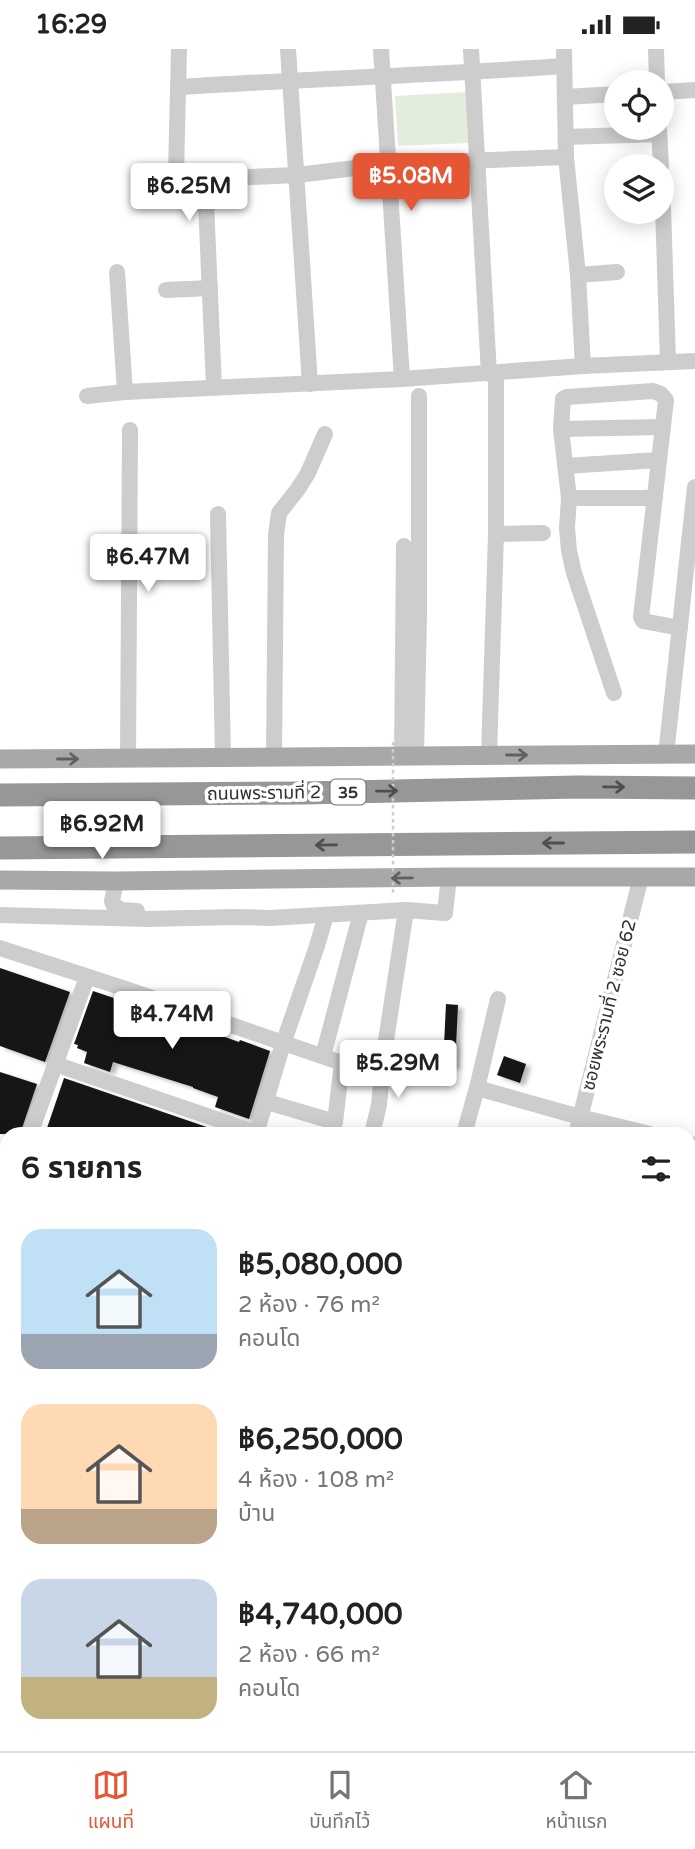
<!DOCTYPE html>
<html lang="th">
<meta charset="utf-8">
<style>
:root{--surface:#fff;--page:#f2f2f2;--text:#222;--muted:#767676;--line:#e0e0e0;--accent:#e55734}
body{margin:0;font-family:"Varela Round","Noto Sans Thai",sans-serif;background:var(--page);color:var(--text);height:100vh;display:flex;flex-direction:column;font-size:26px;white-space:nowrap}
*{box-sizing:border-box;margin:0}
p{font-size:23px;color:var(--muted)}
.icon{flex:none;width:38px;height:38px;fill:none;stroke:currentColor;stroke-width:2;stroke-linecap:round;stroke-linejoin:round}
.map{position:relative;flex:1;overflow:hidden}
.details{position:absolute;left:0px;top:1078px;width:696px;height:625px;display:flex;flex-direction:column;background:var(--surface);border-radius:21px 21px 0 0;box-shadow:0 4px 18px #0003}
.details>*{flex:none}
.fabs{position:absolute;left:604px;top:21px;display:grid;gap:14px}
.fabs a{display:grid;place-items:center;width:70px;height:70px;border-radius:50%;background:var(--surface);box-shadow:0 4px 18px #0003;font-size:35px}
.price{position:absolute;translate:-50% -60px;padding:0 16px;border-radius:7px;background:#fff;color:#222;font-size:23px;line-height:46px;filter:drop-shadow(0 2px 4px #0008)}
.price::after{content:'';position:absolute;left:50%;top:42px;width:21px;height:16px;margin-left:-10px;background:inherit;clip-path:polygon(0 0,100% 0,50% 100%)}
.price.active{background:var(--accent);color:#fff}
ul{padding:0;list-style:none}
li{display:flex;align-items:center;gap:21px;height:175px;padding:0 21px}
li span{display:grid;place-items:center;flex:none;width:196px;height:140px;border-radius:21px;color:#555}
li>.icon{margin-inline-start:auto}
span .icon{width:84px;height:84px;fill:#fffc;stroke-width:1}
li b{font-size:30px}
h2{display:flex;justify-content:space-between;align-items:center;height:84px;padding:0 21px;font-size:30px}
.status{display:flex;justify-content:space-between;align-items:center;height:49px;padding:0 35px;background:var(--surface);direction:ltr}
.status svg{height:19px;fill:currentColor}
.tabs{display:flex;justify-content:space-around;align-items:center;height:98px;border-top:2px solid var(--line);background:var(--surface);font-size:19px;color:var(--muted)}
.tabs a{display:grid;justify-items:center;gap:4px}
.tabs .active{color:var(--accent)}
.map>svg:first-child{display:block}
</style>
<div class="status"><b>16:29</b><svg viewBox="0 0 49 12"><path d="M0 12V9h3v3zM5 12V6h3v6zM10 12V3h3v9zM15 12V0h3v12zM26 1h20v11H26zM47 4h2v5h-2z"/></svg></div>
<div class="map">
<svg width="695" height="1702" viewBox="0 0 695 1702">
<defs>
<filter id="shadow"><feDropShadow dx="5" dy="3" stdDeviation="2" flood-color="#0004"/></filter>
</defs>
<rect width="100%" height="100%" fill="#fff"/>
<g fill="#e2edde">
<path d="M466,43l3,51 -71,3 -3,-50z"/>
<path d="M690,1107l5,2v138l-5,-1z"/>
</g>
<g fill="#171717" filter="url(#shadow)">
<path d="M0,919l70,24 -25,70 -45,-16z"/>
<path d="M93,942l56,19 1,-2 70,24 -1,3 20,7 1,-2 30,11 -21,68 -34,-12 3,-10 -25,-9v-1l-80,-25 -3,10 -26,-9 3,-11 -10,-4 1,-3 -4,-1z"/>
<path d="M446,955l12,1 -3,62 -12,-1z"/>
<path d="M504,1007l22,8 -6,19 -23,-8z"/>
<path d="M0,1023l37,12 -17,50h-20z"/>
<path d="M64,1029l163,56h-182z"/>
</g>
<g fill="none" stroke-linecap="round" stroke-linejoin="round">
<g stroke="#cdcdcd" stroke-width="16">
<path d="M288,0l22,335"/>
<path d="M381,0l21,330"/>
<path d="M471,0l18,325"/>
<path d="M564,0l2,108 12,118 5,91"/>
<path d="M656,0l1,33"/>
<path d="M178,38c129,-8 258,-12 386,-21"/>
<path d="M662,43l33,-2"/>
<path d="M565,48l51,-3"/>
<path d="M659,79l2,38"/>
<path d="M566,88l93,-3"/>
<path d="M176,124l3,-124"/>
<path d="M662,127l6,186"/>
<path d="M117,223l8,120"/>
<path d="M578,226l39,-3"/>
<path d="M166,241l44,-2"/>
<path d="M214,338l-9,-208 92,-4 92,-11 177,-7"/>
<path d="M87,347l38,-4 277,-13 181,-13 112,-5"/>
<path d="M561,380l101,-2"/>
<path d="M565,417l94,-6"/>
<path d="M569,449h86"/>
<path d="M218,465l5,244"/>
<path d="M496,485l47,-1"/>
<path d="M614,644l-40,-120 -5,-22 -2,-23 2,-30 -8,-69 2,-30 4,-2 86,-6 8,3 5,6 -25,217 2,4 37,7"/>
<path d="M489,706l7,-221v-161"/>
<path d="M666,706l29,-268"/>
<path d="M402,707l2,-210"/>
<path d="M416,707l3,-140v-220"/>
<path d="M128,709l2,-328"/>
<path d="M274,709l2,-223 3,-22 19,-24 10,-16 17,-39"/>
<path d="M116,832l-4,20 2,5 8,4 15,1"/>
<path d="M0,866l147,4 86,-2 37,1 136,-8"/>
<path d="M0,899l123,40 219,75 -7,59 -4,12"/>
<path d="M323,1007l38,-143"/>
<path d="M55,1015l202,69"/>
<path d="M477,1039l103,29 70,17"/>
<path d="M267,1053l68,20"/>
<path d="M30,1085l57,-157"/>
<path d="M256,1085l27,-90 34,-98 9,-31"/>
<path d="M372,1085l7,-29 4,-45 23,-150 39,3 4,-36"/>
<path d="M464,1085l13,-46 21,-89"/>
<path d="M576,1085l65,-257"/>
<path d="M690,1095l5,1"/>
<path d="M0,1167l3,1 4,-13"/>
<path d="M0,1181l7,2"/>
<path d="M690,1295l5,1"/>
<path d="M690,1382l5,1"/>
<path d="M0,1389l7,-23"/>
<path d="M690,1448l5,1"/>
<path d="M0,1472l7,2"/>
<path d="M690,1555h5"/>
<path d="M0,1557l7,2"/>
<path d="M690,1648l5,1"/>
<path d="M0,1654l7,1"/>
<path d="M121,1702v-6"/>
<path d="M402,1702v-6"/>
</g>
<g stroke="#a8a8a8" stroke-width="19">
<path d="M0,710l695,-5"/>
<path d="M0,831l116,1 333,-4h246"/>
</g>
<g stroke="#979797" stroke-width="23">
<path d="M0,746l303,-2 274,-6 118,1"/>
<path d="M0,799l695,-6"/>
</g>
<path stroke="#cdcdcd" stroke-width="2.5" stroke-dasharray="3.5 3.5" stroke-linecap="butt" d="M393,693v154"/>
</g>
<defs><path id="oneway-shaft" d="M-6 0H5M1.5-3L5.5 0L1.5 3" fill="none" stroke-width="1.6" stroke-linecap="round" stroke-linejoin="round" transform="scale(1.75)"/></defs>
<g stroke="#606060">
<use href="#oneway-shaft" transform="translate(517 706)"/>
<use href="#oneway-shaft" transform="translate(68 710)"/>
<use href="#oneway-shaft" transform="translate(402 829) rotate(179)"/>
</g>
<g stroke="#4f4f4f">
<use href="#oneway-shaft" transform="translate(614 738) rotate(1)"/>
<use href="#oneway-shaft" transform="translate(387 742) rotate(-1)"/>
<use href="#oneway-shaft" transform="translate(553 794) rotate(180)"/>
<use href="#oneway-shaft" transform="translate(326 796) rotate(179)"/>
</g>
<g text-anchor="middle" stroke-width="7" stroke-linejoin="round" paint-order="stroke">
<rect fill="#fff" stroke="#6e6e6e" stroke-width="2" x="330.5" y="730.5" width="35" height="25" rx="5"/>
<g font-size="16" font-weight="bold" fill="#303030">
<text x="348" y="749">35</text>
</g>
<g font-size="18" fill="#303030" stroke="#fff">
<text transform="translate(264 744) rotate(-1)" y="6">ถนนพระรามที่ 2</text>
<text transform="translate(609 956) rotate(-76)" y="6">ซอยพระรามที่ 2 ซอย 62</text>
</g>
</g>
</svg>
<div class="fabs">
<a><svg class="icon" aria-label="locate" viewBox="0 0 24 24"><circle cx="12" cy="12" r="6"/><path d="M12 2v4M12 18v4M2 12h4M18 12h4"/></svg></a>
<a><svg class="icon" aria-label="layers" viewBox="0 0 24 24"><path d="M12 4l9 5-9 5-9-5zM3 14l9 5 9-5"/></svg></a>
</div>
<b class="price active" style="left:411px;top:164px">฿5.08M</b>
<b class="price" style="left:189px;top:174px">฿6.25M</b>
<b class="price" style="left:148px;top:545px">฿6.47M</b>
<b class="price" style="left:102px;top:812px">฿6.92M</b>
<b class="price" style="left:172px;top:1002px">฿4.74M</b>
<b class="price" style="left:398px;top:1051px">฿5.29M</b>
<section class="details">
<h2>6 รายการ<svg class="icon" aria-label="filters" viewBox="0 0 24 24"><path d="M4 7h16M4 17h16"/><circle cx="9" cy="7" r="2"/><circle cx="15" cy="17" r="2"/></svg></h2>
<ul>
<li><span style="background:linear-gradient(#bfe0f5 75%,#9aa5b1 0)"><svg class="icon" aria-label="home" viewBox="0 0 24 24"><path d="M3 11l9-7 9 7M6 9v11h12V9"/></svg></span><div><b>฿5,080,000</b><p>2 ห้อง · 76 m²</p><p>คอนโด</p></div></li>
<li><span style="background:linear-gradient(#ffd9b3 75%,#b9a48a 0)"><svg class="icon" aria-label="home" viewBox="0 0 24 24"><path d="M3 11l9-7 9 7M6 9v11h12V9"/></svg></span><div><b>฿6,250,000</b><p>4 ห้อง · 108 m²</p><p>บ้าน</p></div></li>
<li><span style="background:linear-gradient(#c9d6e8 70%,#c2b280 0)"><svg class="icon" aria-label="home" viewBox="0 0 24 24"><path d="M3 11l9-7 9 7M6 9v11h12V9"/></svg></span><div><b>฿4,740,000</b><p>2 ห้อง · 66 m²</p><p>คอนโด</p></div></li>
</ul>
</section>
</div>
<nav class="tabs">
<a class="active"><svg class="icon" aria-label="map" viewBox="0 0 24 24"><path d="M3 6l6-2 6 2 6-2v14l-6 2-6-2-6 2zM9 4v14M15 6v14"/></svg>แผนที่</a>
<a><svg class="icon" aria-label="saved" viewBox="0 0 24 24"><path d="M7 4h10v16l-5-4-5 4z"/></svg>บันทึกไว้</a>
<a><svg class="icon" aria-label="home" viewBox="0 0 24 24"><path d="M3 11l9-7 9 7M6 9v11h12V9"/></svg>หน้าแรก</a>
</nav>
